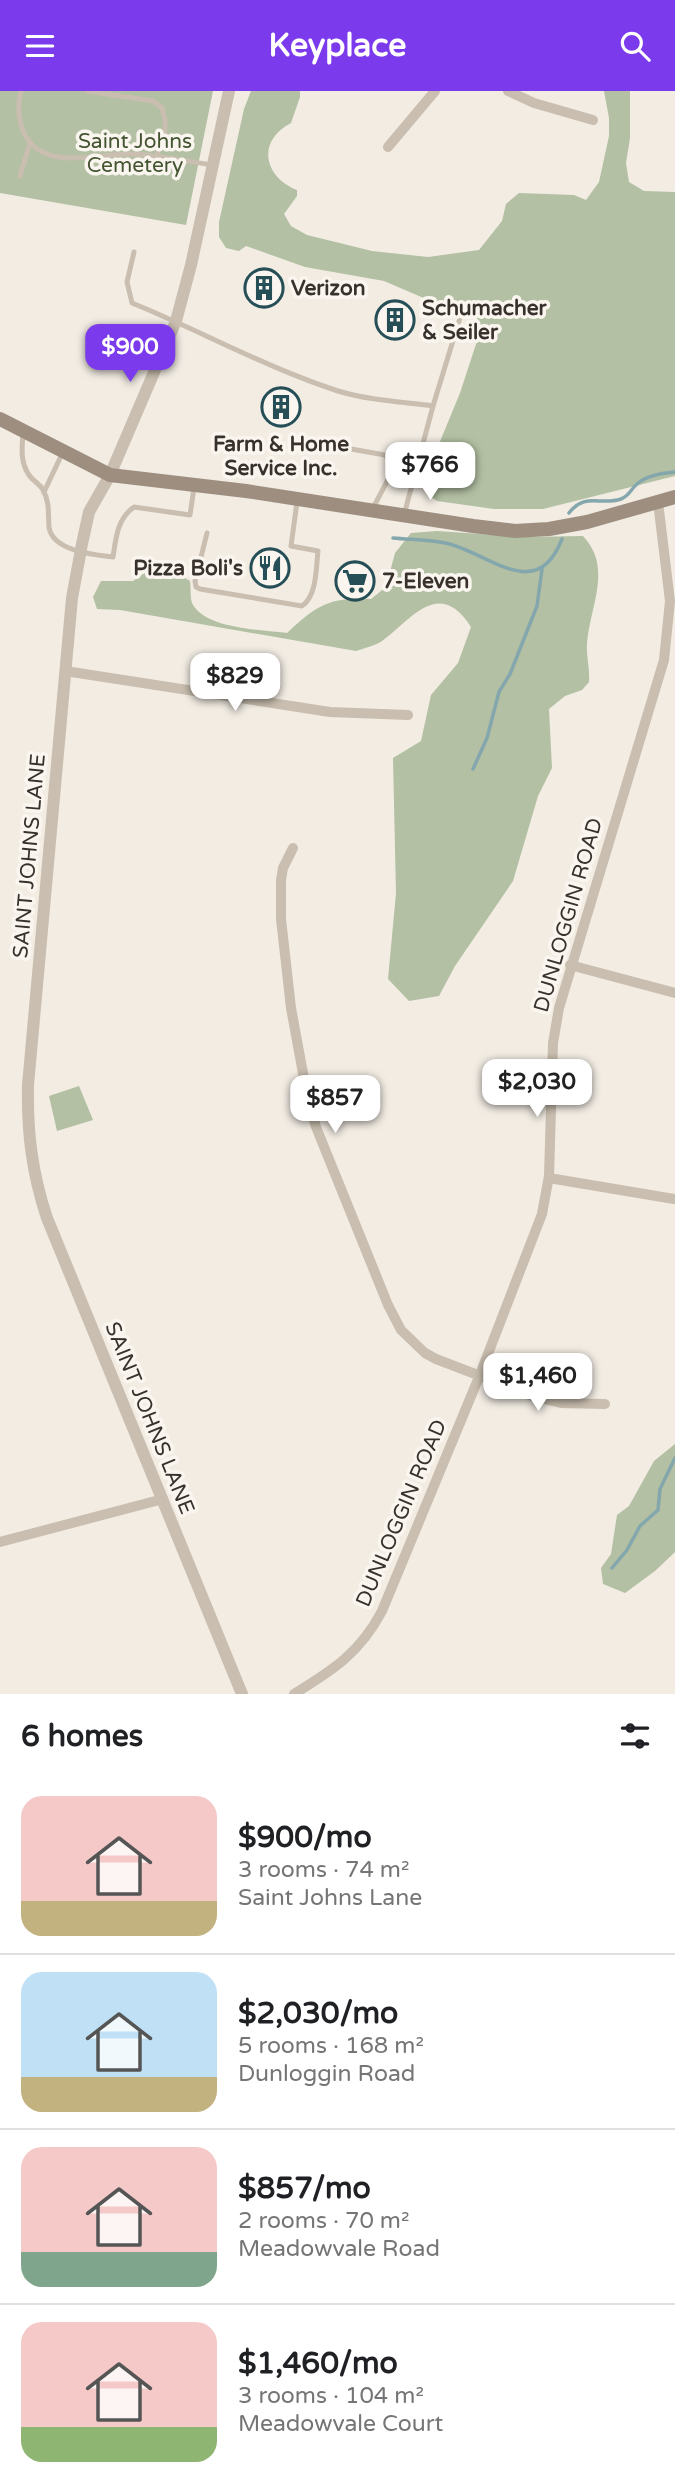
<!DOCTYPE html>
<meta charset="utf-8">
<style>
:root{--surface:#fff;--page:#f6f6f6;--text:#202124;--muted:#757577;--line:#e0e0e0;--accent:#7c3aed}
body{margin:0;font-family:"Varela Round",sans-serif;background:var(--page);color:var(--text);height:100vh;display:flex;flex-direction:column;font-size:26px;white-space:nowrap}
*{box-sizing:border-box;margin:0}
p{font-size:23px;color:var(--muted)}
.icon{flex:none;width:38px;height:38px;fill:none;stroke:currentColor;stroke-width:2;stroke-linecap:round;stroke-linejoin:round}
.map{position:relative;height:1603px;overflow:hidden}
.sheet{display:flex;flex-direction:column;background:var(--surface);flex:1}
.sheet>*{flex:none}
.price{position:absolute;translate:-50% -60px;padding:0 16px;border-radius:14px;background:#fff;color:#222;font-size:23px;line-height:46px;filter:drop-shadow(0 2px 4px #0008)}
.price::after{content:'';position:absolute;left:50%;top:42px;width:21px;height:16px;margin-left:-10px;background:inherit;clip-path:polygon(0 0,100% 0,50% 100%)}
.price.on{background:var(--accent);color:#fff}
ul{padding:0;list-style:none}
li{display:flex;align-items:center;gap:21px;height:175px;padding:0 21px}
li+li{border-top:2px solid var(--line)}
li span{display:grid;place-items:center;flex:none;width:196px;height:140px;border-radius:21px;color:#555}
li>.icon{margin-inline-start:auto}
span .icon{width:84px;height:84px;fill:#fffc;stroke-width:1}
li b{font-size:30px}
h2{display:flex;justify-content:space-between;align-items:center;height:84px;padding:0 21px;font-size:30px}
header{display:flex;justify-content:space-between;align-items:center;height:91px;padding:0 21px;background:var(--accent);color:#fff;font-size:32px;font-weight:700}
.map>svg:first-child{display:block}
</style>
<header><svg class="icon" aria-label="menu" viewBox="0 0 24 24"><path d="M4 6h16M4 12h16M4 18h16"/></svg>Keyplace<svg class="icon" aria-label="search" viewBox="0 0 24 24"><circle cx="10" cy="10" r="6"/><path d="M15 15l6 6"/></svg></header>
<div class="map">
<svg width="675" height="1603" viewBox="0 0 675 1603">
<rect width="100%" height="100%" fill="#f2ece3"/>
<g fill="#b3c0a3">
<path d="M0,0h213l-27,134 -186,-32z"/>
<path d="M251,0h49v6l-9,26c-35,18 -27,54 6,67v6l-13,18 7,12 16,9 65,16 56,6 51,-7 23,-29 4,-17 13,-11 55,2 12,5 13,-18 10,-46v-18l-5,-27h26v47l-4,25 3,19 15,9 31,1v284l-132,33h-49l-57,-8 -10,-7v-21l33,-80 17,-52 1,-21 -7,-14 -15,-4 -16,3 -56,-24 -79,-14 -59,-21 -7,5 -13,-3 -7,-11v-15l25,-113z"/>
<path d="M437,440l86,6 60,-1c30,32 7,70 4,107 -1,12 3,26 2,39l-7,8 -17,6 -16,13 3,59 -14,28 -25,85 -58,85 -16,30 -30,5 -21,-22 8,-86 -3,-135 28,-17 10,-46 27,-32 13,-36c-32,-50 -59,-8 -89,14 -7,5 -18,7 -26,10l-236,-41 -23,-1 -4,-12 8,-16h32l13,-9 13,-2 20,4 11,7c1,6 0,16 2,22 12,26 71,27 95,30 30,-28 42,-36 84,-34l15,-12 9,-34 16,-20z"/>
<path d="M79,995l14,34 -36,11 -8,-35z"/>
<path d="M675,1353v108l-20,19 -30,22 -22,-9 -2,-16 10,-14 6,-39 12,-9 25,-45z"/>
</g>
<g fill="none" stroke-linecap="round" stroke-linejoin="round">
<g stroke="#84a6ad" stroke-width="3.5">
<path d="M569,422c16,-21 31,-7 52,-14 8,-3 10,-10 16,-15 10,-9 25,-11 38,-12"/>
<path d="M393,447c19,2 41,1 60,7 41,13 85,56 109,-6"/>
<path d="M473,678l14,-31 12,-46 11,-18 27,-68 5,-37"/>
<path d="M612,1477l15,-18 13,-24 18,-16 2,-21 15,-31"/>
</g>
<g stroke="#c9beaf" stroke-width="5">
<path d="M21,0c-4,15 -3,28 3,42 20,40 73,20 108,21 26,1 53,7 80,11"/>
<path d="M87,0l66,10 9,7 3,11v15l-9,23"/>
<path d="M20,85l10,-33"/>
<path d="M134,161l-7,30 5,21c69,28 135,65 206,88 30,9 64,11 95,15"/>
<path d="M23,342c-1,15 -3,29 6,42 4,6 11,9 14,15 7,12 5,25 6,37 3,24 46,28 64,30 3,-19 4,-38 21,-50l56,8 4,-27"/>
<path d="M334,355l51,9 8,7v8l-21,40"/>
<path d="M44,401l18,-38"/>
<path d="M404,424l29,-109 30,-98"/>
<path d="M207,442l-12,48 1,6 4,2 102,17c15,-10 14,-38 16,-55l-27,-5 6,-44"/>
</g>
<g stroke="#c9beaf" stroke-width="10">
<path d="M508,0l26,12 59,17"/>
<path d="M388,56l47,-56"/>
<path d="M65,580l265,41 78,3"/>
<path d="M293,757l-10,20 -2,12v39l10,89 16,87 9,32 72,178 13,25 24,23 11,6 99,38 26,6 44,1"/>
<path d="M570,874l105,28"/>
<path d="M549,1087l125,21"/>
<path d="M0,1451l163,-43"/>
<path d="M294,1603c39,-24 66,-41 88,-83l97,-234 63,-163 7,-38 4,-133 6,-35 105,-348 6,-59 -12,-99"/>
</g>
<path stroke="#c9beaf" stroke-width="12" d="M229,0l-38,174 -15,56 -66,154 -21,37 -7,32 -10,54 -44,487c-1,47 4,88 19,133l195,476"/>
<path stroke="#9d8e80" stroke-width="14" d="M0,328l110,56 136,16 227,35 42,5 34,-2 38,-7 88,-25"/>
</g>
<defs>
<g id="building-ring" transform="scale(2.0125)"><circle r="9.5" fill="#faf6ef" stroke="#254e57" stroke-width="1.5"/><path d="M-4-6H4V6H1V3H-1V6H-4ZM-2.5-4.3h1.7v1.8h-1.7ZM.8-4.3h1.7v1.8H.8ZM-2.5-1h1.7V.8h-1.7ZM.8-1h1.7V.8H.8Z" fill="#254e57"/></g>
<g id="restaurant-ring" transform="scale(2.0125)"><circle r="9.5" fill="#faf6ef" stroke="#254e57" stroke-width="1.5"/><path d="M-5-6h1v4h1v-4h1v4h1v-4h1v5L-1.5 .5V6h-2V.5L-5-1ZM5-6V6H3V1.5H1.5Q1.5-4 5-6Z" fill="#254e57"/></g>
<g id="supermarket-ring" transform="scale(2.0125)"><circle r="9.5" fill="#faf6ef" stroke="#254e57" stroke-width="1.5"/><path d="M-6-5.5h2.5l.6 2H6L4.5 2H-2.5L-4.4-4H-6ZM-1.5 3.2a1.3 1.3 0 1 0 .1 0ZM3 3.2a1.3 1.3 0 1 0 .1 0Z" fill="#254e57"/></g>
</defs>
<g fill-rule="evenodd">
<use href="#building-ring" x="264" y="197"/>
<use href="#building-ring" x="395" y="229"/>
<use href="#building-ring" x="281" y="316"/>
<use href="#restaurant-ring" x="270" y="477"/>
<use href="#supermarket-ring" x="355" y="490"/>
</g>
<g text-anchor="middle" stroke-width="7" stroke-linejoin="round" paint-order="stroke">
<g font-size="21" fill="#445532" stroke="#faf6ef">
<text x="135" y="57">Saint Johns<tspan x="135" dy="24">Cemetery</tspan></text>
</g>
<g font-size="21" font-weight="bold" fill="#39322c" stroke="#faf6ef" text-anchor="start">
<text x="291" y="204">Verizon</text>
<text x="422" y="224">Schumacher<tspan x="422" dy="24">&amp; Seiler</tspan></text>
<text x="281" y="360" text-anchor="middle">Farm &amp; Home<tspan x="281" dy="24">Service Inc.</tspan></text>
<text x="243" y="484" text-anchor="end">Pizza Boli's</text>
<text x="382" y="497">7-Eleven</text>
</g>
<g font-size="21" fill="#39322c" stroke="#faf6ef">
<text transform="translate(29 765) rotate(-85)" y="7">SAINT JOHNS LANE</text>
<text transform="translate(568 824) rotate(-74)" y="7">DUNLOGGIN ROAD</text>
<text transform="translate(150 1327) rotate(68)" y="7">SAINT JOHNS LANE</text>
<text transform="translate(401 1422) rotate(-67)" y="7">DUNLOGGIN ROAD</text>
</g>
</g>
</svg>
<b class="price on" style="left:130px;top:293px">$900</b>
<b class="price" style="left:430px;top:411px">$766</b>
<b class="price" style="left:235px;top:622px">$829</b>
<b class="price" style="left:537px;top:1028px">$2,030</b>
<b class="price" style="left:335px;top:1044px">$857</b>
<b class="price" style="left:538px;top:1322px">$1,460</b>
</div>
<section class="sheet">
<h2>6 homes<svg class="icon" aria-label="filters" viewBox="0 0 24 24"><path d="M4 7h16M4 17h16"/><circle cx="9" cy="7" r="2"/><circle cx="15" cy="17" r="2"/></svg></h2>
<ul>
<li><span style="background:linear-gradient(#f6c9c9 75%,#c2b280 0)"><svg class="icon" aria-label="home" viewBox="0 0 24 24"><path d="M3 11l9-7 9 7M6 9v11h12V9"/></svg></span><div><b>$900/mo</b><p>3 rooms · 74 m²</p><p>Saint Johns Lane</p></div></li>
<li><span style="background:linear-gradient(#bfe0f5 75%,#c2b280 0)"><svg class="icon" aria-label="home" viewBox="0 0 24 24"><path d="M3 11l9-7 9 7M6 9v11h12V9"/></svg></span><div><b>$2,030/mo</b><p>5 rooms · 168 m²</p><p>Dunloggin Road</p></div></li>
<li><span style="background:linear-gradient(#f6c9c9 75%,#7fa58c 0)"><svg class="icon" aria-label="home" viewBox="0 0 24 24"><path d="M3 11l9-7 9 7M6 9v11h12V9"/></svg></span><div><b>$857/mo</b><p>2 rooms · 70 m²</p><p>Meadowvale Road</p></div></li>
<li><span style="background:linear-gradient(#f6c9c9 75%,#8fb573 0)"><svg class="icon" aria-label="home" viewBox="0 0 24 24"><path d="M3 11l9-7 9 7M6 9v11h12V9"/></svg></span><div><b>$1,460/mo</b><p>3 rooms · 104 m²</p><p>Meadowvale Court</p></div></li>
</ul>
</section>
